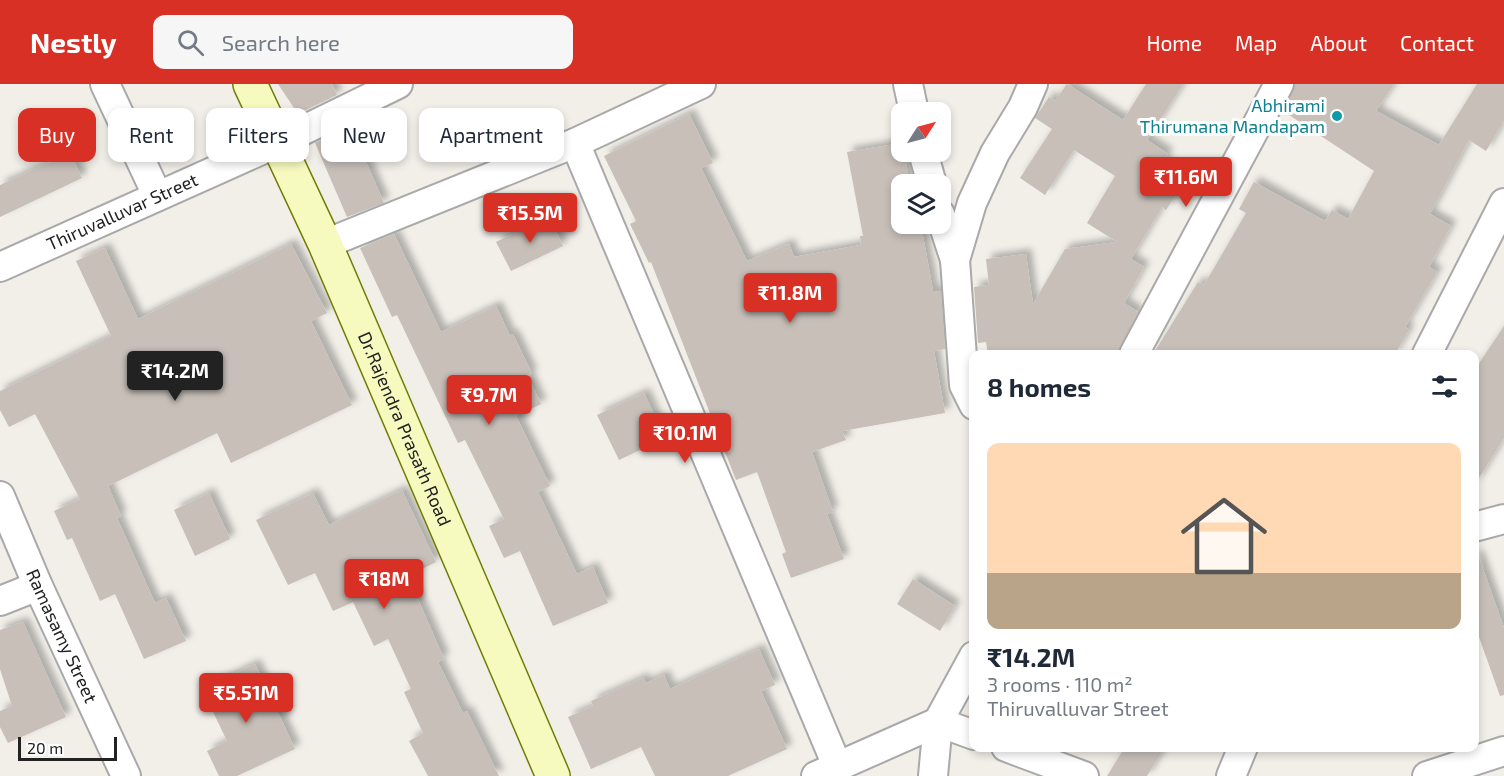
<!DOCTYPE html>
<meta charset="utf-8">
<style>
:root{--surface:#fff;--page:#f6f6f7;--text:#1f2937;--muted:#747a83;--accent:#d93025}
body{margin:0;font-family:"Exo 2",sans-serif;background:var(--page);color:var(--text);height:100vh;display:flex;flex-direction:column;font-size:22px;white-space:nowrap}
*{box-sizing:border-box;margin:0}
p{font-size:20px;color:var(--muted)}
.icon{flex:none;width:33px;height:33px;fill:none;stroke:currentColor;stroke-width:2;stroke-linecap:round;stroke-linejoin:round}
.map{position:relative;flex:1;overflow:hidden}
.drawer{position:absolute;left:969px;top:266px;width:510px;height:402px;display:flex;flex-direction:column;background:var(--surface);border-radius:12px;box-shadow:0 3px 9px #0003}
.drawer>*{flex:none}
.top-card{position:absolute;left:18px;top:24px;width:570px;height:54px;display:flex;gap:12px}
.needle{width:39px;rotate:54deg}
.fabs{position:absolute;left:891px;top:18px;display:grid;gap:12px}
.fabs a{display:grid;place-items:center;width:60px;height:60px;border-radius:12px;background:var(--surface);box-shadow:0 3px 9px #0003;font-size:30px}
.scale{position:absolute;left:18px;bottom:15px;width:99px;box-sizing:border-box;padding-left:6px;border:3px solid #222;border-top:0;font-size:16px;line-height:21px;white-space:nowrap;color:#222;-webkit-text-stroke:4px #fff;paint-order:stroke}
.price{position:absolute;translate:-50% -51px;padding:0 14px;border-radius:6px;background:var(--accent);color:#fff;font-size:20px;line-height:39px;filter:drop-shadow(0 2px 3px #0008)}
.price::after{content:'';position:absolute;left:50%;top:36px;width:18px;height:14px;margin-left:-9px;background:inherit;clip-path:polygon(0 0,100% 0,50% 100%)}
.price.active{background:#222;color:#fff}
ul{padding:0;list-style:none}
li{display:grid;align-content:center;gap:12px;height:318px;padding:0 18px}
li span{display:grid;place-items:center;height:186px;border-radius:12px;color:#555}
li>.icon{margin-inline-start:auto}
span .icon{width:108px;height:108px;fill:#fffc;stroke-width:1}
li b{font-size:26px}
h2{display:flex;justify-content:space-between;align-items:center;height:72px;padding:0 18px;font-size:26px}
.chip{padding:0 21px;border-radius:12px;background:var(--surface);box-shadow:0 3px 9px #0003;font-size:21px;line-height:54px}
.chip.active{background:var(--accent);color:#fff}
header{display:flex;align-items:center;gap:36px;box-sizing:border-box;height:84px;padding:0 30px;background:var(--accent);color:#fff}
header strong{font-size:28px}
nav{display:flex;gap:33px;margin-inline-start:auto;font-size:21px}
.search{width:420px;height:54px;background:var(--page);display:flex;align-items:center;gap:15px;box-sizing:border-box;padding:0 21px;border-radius:12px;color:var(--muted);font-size:22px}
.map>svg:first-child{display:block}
</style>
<header>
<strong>Nestly</strong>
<div class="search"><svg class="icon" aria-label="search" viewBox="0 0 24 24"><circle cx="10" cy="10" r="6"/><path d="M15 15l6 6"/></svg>Search here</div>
<nav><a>Home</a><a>Map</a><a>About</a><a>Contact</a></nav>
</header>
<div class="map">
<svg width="1504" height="692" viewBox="0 0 1504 692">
<defs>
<filter id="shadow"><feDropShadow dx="5.5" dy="-5.5" stdDeviation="3" flood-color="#0004"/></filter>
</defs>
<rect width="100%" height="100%" fill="#f2efe9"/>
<g fill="#c7bfb8" filter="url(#shadow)">
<path d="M278,0h54l5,11 -39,19z"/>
<path d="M1067,0l56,36 23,-36h37l-36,56 21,14 -5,8 24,16 -21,32 -4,-3 -31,52 13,8 -20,36 14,9 -20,42h-130l-2,-12 -8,1 -4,-56 15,-2 -3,-26 40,-5 7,50 32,-55 52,-7 -30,-19 28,-47 -41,-26 -29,45 -25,-17 32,-49 -17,-11 14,-21 6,4z"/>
<path d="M1295,0h99l-18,27 63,34 38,-61h27v37l-18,30 -17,-11 -39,74 21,12 -22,41 8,5 -32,55 4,3 -14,24h-242l45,-72 6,3 42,-72 -7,-4 15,-27 71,39 7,-11 16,9 26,-48 -91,-60z"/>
<path d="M689,30l24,49 -12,5 46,93 42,-17 5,13 67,-12 -1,-9h3l-16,-84 55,-9 8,41h-8v40l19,1 12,66 8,1 4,57 -11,2 11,62 -103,18 4,9 -34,12 21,60 -6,2 17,45 -53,19 -9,-24 4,-2 -29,-80 -21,8 -85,-218 -2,1 -19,-39 6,-3 -32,-65z"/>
<path d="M350,42l34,77 -37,14 -32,-74z"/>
<path d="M70,69l12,25 -82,39v-32z"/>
<path d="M549,133l14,29 -52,25 -15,-29z"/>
<path d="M394,150l47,98 55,-26 14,30 3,-2 19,40 -4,2 13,28 -25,12 34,70 -12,6 39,82 16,-7 15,36 -55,23 -33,-75 -16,7 -15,-32 15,-7 -39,-79 -7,3 -61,-128 -5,2 -32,-69z"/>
<path d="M291,160l36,69 -16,8 41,84 -121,58 -14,-30 -109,53 13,30 -4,2 38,85 11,-5 20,43 -42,18 -29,-65 -15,7 -28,-63 -5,2 -13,-29 26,-12 -45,-85 -26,13 -9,-17v-19l111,-55 -35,-75 29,-13 33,71z"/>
<path d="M1504,242v112l-30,48v-115z"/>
<path d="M644,309l21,45 -46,22 -22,-45z"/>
<path d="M402,406l34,72 -28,14 36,83 -6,3 25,51 4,-2 32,65h-71l-19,-35 14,-8 -19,-41 7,-3 -23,-50 -14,7 -21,-44 -20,9 -18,-38 -27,12 -32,-65 57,-27 16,32z"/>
<path d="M209,409l21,46 -35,17 -21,-46z"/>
<path d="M1478,471l26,73v67l-4,1 -26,-73v-67z"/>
<path d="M913,495l42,27 -15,25 -43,-27z"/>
<path d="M23,538l43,95 -58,26 -8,-16v-16l12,-5 -12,-37v-39z"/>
<path d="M759,565l16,36 -14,6 26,58 -59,27h-73l-14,-29 -50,22 -23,-52 25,-11 -2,-5 52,-23 3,5 18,-8 6,14z"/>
<path d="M255,580l40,85 -58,27h-18l-12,-25 20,-10 -25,-52z"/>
<path d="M1125,663h40l-18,29h-40z"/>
</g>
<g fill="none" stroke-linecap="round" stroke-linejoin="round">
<g stroke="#a9a9a9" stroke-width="32">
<g id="street">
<path d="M105,0l52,111"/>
<path d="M908,0l6,28"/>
<path d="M575,59l263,625"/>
<path d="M923,68l9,32"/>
<path d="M940,130l15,46"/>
<path d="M325,160l250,-101 126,-59"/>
<path id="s1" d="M0,183l277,-124 121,-59"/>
<path d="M1134,270l145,-270"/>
<path d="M1427,270l77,-151"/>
<path d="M974,321l-10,-20 -9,-125 17,-57 23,-50 28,-46 10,-23"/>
<path id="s2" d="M0,412l38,90 88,190"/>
<path d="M1474,443l30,-8"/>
<path d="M0,517l38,-15"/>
<path d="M1006,663l78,29"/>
<path d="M816,692l122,-54 36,13"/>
<path d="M933,692l5,-54 36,-66"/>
<path d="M1231,692l12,-29"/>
<path d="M1427,692l77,-25"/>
</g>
</g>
<g stroke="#707d05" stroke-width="36">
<g id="secondary">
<path id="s3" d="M250,0l75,160 228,532"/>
</g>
</g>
<use href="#street" stroke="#fff" stroke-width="28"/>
<use href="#secondary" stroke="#f7fabf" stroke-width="33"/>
</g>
<circle fill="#0f9aa8" stroke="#fff" stroke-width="2" cx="1337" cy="32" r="6"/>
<g text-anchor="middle" stroke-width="6" stroke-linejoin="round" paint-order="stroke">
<g font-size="18" fill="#0d838f" stroke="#fff" text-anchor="end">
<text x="1325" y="28">Abhirami<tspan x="1325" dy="21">Thirumana Mandapam</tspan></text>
</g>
<g font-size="18" fill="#222" stroke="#fff">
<text dy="6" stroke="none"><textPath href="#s1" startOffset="134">Thiruvalluvar Street</textPath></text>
<text dy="6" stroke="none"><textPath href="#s3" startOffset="378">Dr.Rajendra Prasath Road</textPath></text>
<text dy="6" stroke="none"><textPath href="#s2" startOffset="153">Ramasamy Street</textPath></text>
</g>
</g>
</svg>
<div class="fabs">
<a><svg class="needle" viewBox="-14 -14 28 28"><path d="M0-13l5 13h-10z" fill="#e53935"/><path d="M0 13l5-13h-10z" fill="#747a83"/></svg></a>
<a><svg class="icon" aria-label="layers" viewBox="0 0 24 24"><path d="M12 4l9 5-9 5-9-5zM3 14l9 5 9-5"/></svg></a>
</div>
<div class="scale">20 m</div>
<b class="price" style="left:1186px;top:124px">₹11.6M</b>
<b class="price" style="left:530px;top:160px">₹15.5M</b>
<b class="price" style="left:790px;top:240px">₹11.8M</b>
<b class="price active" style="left:175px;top:318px">₹14.2M</b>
<b class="price" style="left:489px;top:342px">₹9.7M</b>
<b class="price" style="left:685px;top:380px">₹10.1M</b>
<b class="price" style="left:384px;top:526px">₹18M</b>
<b class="price" style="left:246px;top:640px">₹5.51M</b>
<div class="top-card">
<a class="chip active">Buy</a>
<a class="chip">Rent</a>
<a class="chip">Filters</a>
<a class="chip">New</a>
<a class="chip">Apartment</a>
</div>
<section class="drawer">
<h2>8 homes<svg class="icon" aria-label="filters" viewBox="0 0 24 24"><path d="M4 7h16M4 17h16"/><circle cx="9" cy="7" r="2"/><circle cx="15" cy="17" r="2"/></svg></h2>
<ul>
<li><span style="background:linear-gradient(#ffd9b3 70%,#b9a48a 0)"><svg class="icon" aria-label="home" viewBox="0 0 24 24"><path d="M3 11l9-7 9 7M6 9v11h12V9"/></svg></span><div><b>₹14.2M</b><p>3 rooms · 110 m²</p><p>Thiruvalluvar Street</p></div></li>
</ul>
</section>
</div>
